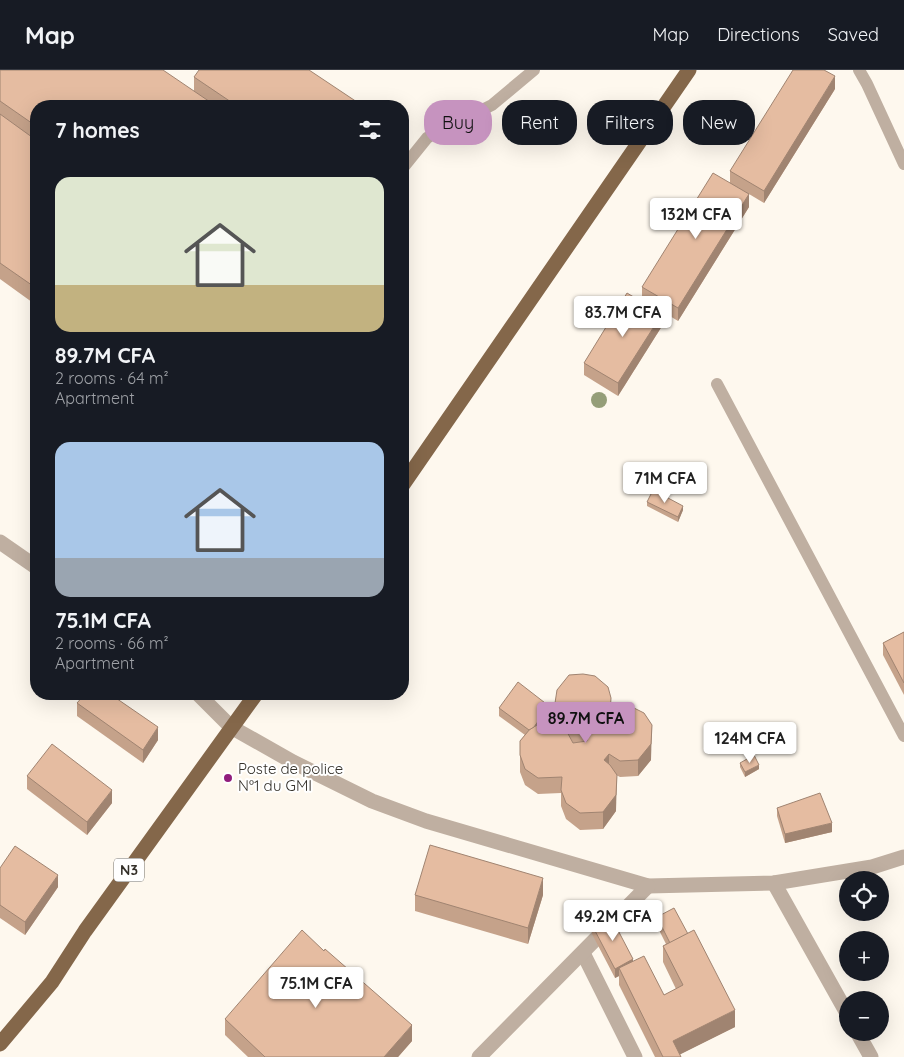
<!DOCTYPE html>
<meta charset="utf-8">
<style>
:root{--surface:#171b24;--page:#20242c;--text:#f1f3f6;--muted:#9ea1a6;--line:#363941;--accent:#c693bf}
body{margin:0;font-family:Quicksand,sans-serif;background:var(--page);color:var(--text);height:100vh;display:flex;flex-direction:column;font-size:19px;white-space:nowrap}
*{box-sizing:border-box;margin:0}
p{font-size:16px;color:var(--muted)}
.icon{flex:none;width:28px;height:28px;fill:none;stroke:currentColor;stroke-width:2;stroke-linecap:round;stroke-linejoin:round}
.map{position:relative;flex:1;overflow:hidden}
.details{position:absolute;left:30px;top:30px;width:379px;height:600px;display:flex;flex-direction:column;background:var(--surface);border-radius:20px;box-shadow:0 5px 20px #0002}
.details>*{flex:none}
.top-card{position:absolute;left:424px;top:30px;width:405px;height:45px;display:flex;gap:10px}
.fabs{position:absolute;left:839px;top:801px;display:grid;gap:10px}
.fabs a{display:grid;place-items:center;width:50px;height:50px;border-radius:50%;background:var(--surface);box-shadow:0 5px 20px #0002;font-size:25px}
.price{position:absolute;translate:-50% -42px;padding:0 11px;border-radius:5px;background:#fff;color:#222;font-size:16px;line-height:32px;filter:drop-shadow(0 1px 2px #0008)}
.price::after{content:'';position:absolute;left:50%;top:30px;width:15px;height:11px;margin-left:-8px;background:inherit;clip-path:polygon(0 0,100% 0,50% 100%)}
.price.selected{background:var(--accent);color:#111}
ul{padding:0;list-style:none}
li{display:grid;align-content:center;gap:10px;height:265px;padding:0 25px}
li span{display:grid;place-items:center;height:155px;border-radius:15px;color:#555}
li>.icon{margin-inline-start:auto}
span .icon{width:90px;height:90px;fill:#fffc;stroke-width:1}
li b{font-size:21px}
h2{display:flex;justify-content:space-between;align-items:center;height:60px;padding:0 25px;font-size:21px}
.tag{padding:0 18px;border-radius:20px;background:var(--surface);box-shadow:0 5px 20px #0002;font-size:18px;line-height:45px}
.tag.selected{background:var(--accent);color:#111}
header{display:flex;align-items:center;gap:30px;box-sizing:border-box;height:70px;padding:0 25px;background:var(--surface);border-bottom:1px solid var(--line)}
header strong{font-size:24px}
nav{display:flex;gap:28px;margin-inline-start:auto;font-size:18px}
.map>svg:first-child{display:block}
</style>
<header>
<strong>Map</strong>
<nav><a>Map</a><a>Directions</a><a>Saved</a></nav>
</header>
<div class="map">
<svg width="904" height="987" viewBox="0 0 904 987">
<rect width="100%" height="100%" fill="#fef8ee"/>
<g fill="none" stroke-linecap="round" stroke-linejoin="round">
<g stroke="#bfafa1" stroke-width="12">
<path d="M859,0l8,14 37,80"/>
<path d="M402,99l25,-31 22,-15 23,-8 20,-10 42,-35"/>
<path d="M717,314l187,352"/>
</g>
<g stroke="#bfafa1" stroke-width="15">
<path d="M0,472l36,25"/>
<path d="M198,624l33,33 62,35 79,39 54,20 222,65 126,-3 98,-16 32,-10"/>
<path d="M774,813l74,132"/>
<path d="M583,883l52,104"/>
<path d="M857,962l14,25"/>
<path d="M479,987l169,-171"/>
</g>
<g stroke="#84674a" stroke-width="15">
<path d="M402,416l287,-416"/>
<path d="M0,974l52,-62 33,-51 171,-237"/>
</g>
</g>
<circle fill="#959e78" cx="599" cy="330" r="8"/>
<g fill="#c5a28a">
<path d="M0,0l194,21v-14l169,29h-327v199l-36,-26z"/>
<path d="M835,19l-71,114 -15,-9v13l-71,114 -36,-22v-12l88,-104v-12z"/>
<path d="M662,256l-44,70 -34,-21v-12z"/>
<path d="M647,432l36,8 -5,12 -31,-16z"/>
<path d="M904,562v63l-21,-40v-12z"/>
<path d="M77,633l81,37 -15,23 -66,-47z"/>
<path d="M555,633l56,9 40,48 -13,16 -18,1 -4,-2v36l-13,18 -23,1 -14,-11 -5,-13v-13l-23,1 -13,-9 -5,-13v-31l5,-6 -26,-19v-8l50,6 -6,9 14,2 -2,-6z"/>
<path d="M740,693l19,6 -14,8 -5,-10z"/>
<path d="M27,706l85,27 -25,32 -60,-46z"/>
<path d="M777,738l55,24 -47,11 -8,-27z"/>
<path d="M0,798l58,19 -33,48 -25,-17z"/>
<path d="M415,825h128l-15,49 -113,-33z"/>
<path d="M657,847l78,110 -55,27 1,3h-26l-36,-72v-9l-4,2 -23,-44v-9l41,37 31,33 12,-6 -13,-27v-16l3,-2 -9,-18z"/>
<path d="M225,949l187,22 -14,16h-150l-23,-22z"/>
</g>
<g fill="#a08471">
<path d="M835,6v13l-71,114v-12z"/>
<path d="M749,124v13l-71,114v-13z"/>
<path d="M662,244v12l-44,70v-13z"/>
<path d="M683,436v4l-5,12v-5z"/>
<path d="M549,636v8l-18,26v-9z"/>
<path d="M652,655l-1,35 -13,16v-16z"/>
<path d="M158,657v13l-15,23v-13z"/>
<path d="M609,684v16l-5,-10z"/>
<path d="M759,695v4l-14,8v-5z"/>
<path d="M617,705l-1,36 -13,18v-17z"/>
<path d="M112,720v13l-25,32v-13z"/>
<path d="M832,753v9l-47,11v-9z"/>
<path d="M58,805v12l-33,48v-13z"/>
<path d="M543,808v17l-15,49v-16z"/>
<path d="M633,889v9h-14v8l-4,2v-9z"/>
<path d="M735,940v17l-60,30 -2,-16z"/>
<path d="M412,955v16l-14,16h-14z"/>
</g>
<g fill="#e5bca1" stroke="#a08471">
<path d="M0,0h163l53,36h-180v20l-36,-25z"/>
<path d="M199,0h110l54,36h-126l-43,-29z"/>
<path d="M793,0h31l11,6 -71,115 -34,-20z"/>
<path d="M0,44l36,26v148l-36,-25z"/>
<path d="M713,103l36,21 -71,114 -36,-21z"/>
<path d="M627,223l35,21 -44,69 -34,-20z"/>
<path d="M653,420l30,16 -5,11 -31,-15z"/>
<path d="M904,562v51l-21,-40z"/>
<path d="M583,604l12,2 13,11 3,11 -1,15 8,-5 14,-1 12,6 8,12 -1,19 -13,16 -18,1 -11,-7 -5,6 6,5 7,10 -1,20 -13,17 -23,1 -14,-10 -5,-13 1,-13 -24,1 -13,-9 -5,-14v-14l10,-12 11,-6h13l12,7 7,13 14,-2v-13l-17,-3 -11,-11 -4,-11 2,-13 12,-15z"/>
<path d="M518,612l31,24 -15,21 -5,3 -30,-22z"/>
<path d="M85,624h25l48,33 -15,23 -66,-47z"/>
<path d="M52,674l60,46 -25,32 -60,-46z"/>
<path d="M754,685l5,10 -14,7 -5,-9z"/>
<path d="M820,723l12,30 -47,11 -8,-26z"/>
<path d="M430,775l113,33 -15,50 -113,-33z"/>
<path d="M15,776l43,29 -33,47 -25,-17v-37z"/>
<path d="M674,838l14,26 -18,9 -13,-26z"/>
<path d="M610,845l23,44 -18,10 -23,-44z"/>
<path d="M302,860l22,21 1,-2 87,76 -28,32h-119l-40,-38z"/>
<path d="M694,860l41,80 -62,31 8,16h-18l-44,-89 25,-12 20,39 19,-10 -20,-39z"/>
</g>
<circle fill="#911d7c" stroke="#fff" stroke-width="2" cx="228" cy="708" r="5"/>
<g text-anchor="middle" stroke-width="4" stroke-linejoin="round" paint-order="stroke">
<rect fill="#fff" stroke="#716e69" stroke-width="1" x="114" y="788.5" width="30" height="23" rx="4"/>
<g font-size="14" font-weight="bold" fill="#343029">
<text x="129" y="805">N3</text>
</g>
<g font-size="15" fill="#343029" stroke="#fff" text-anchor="start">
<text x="238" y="704">Poste de police<tspan x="238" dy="17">N°1 du GMI</tspan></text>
</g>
</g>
</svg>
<div class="fabs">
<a><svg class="icon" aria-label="locate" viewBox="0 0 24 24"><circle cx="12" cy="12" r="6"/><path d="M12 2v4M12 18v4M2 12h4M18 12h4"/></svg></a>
<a>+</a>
<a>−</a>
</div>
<b class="price" style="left:696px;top:170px">132M CFA</b>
<b class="price" style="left:623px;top:268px">83.7M CFA</b>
<b class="price" style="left:665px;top:434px">71M CFA</b>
<b class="price selected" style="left:586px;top:674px">89.7M CFA</b>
<b class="price" style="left:750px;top:694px">124M CFA</b>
<b class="price" style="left:613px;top:872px">49.2M CFA</b>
<b class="price" style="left:316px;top:939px">75.1M CFA</b>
<div class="top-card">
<a class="tag selected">Buy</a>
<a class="tag">Rent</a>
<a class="tag">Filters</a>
<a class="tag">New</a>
</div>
<section class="details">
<h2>7 homes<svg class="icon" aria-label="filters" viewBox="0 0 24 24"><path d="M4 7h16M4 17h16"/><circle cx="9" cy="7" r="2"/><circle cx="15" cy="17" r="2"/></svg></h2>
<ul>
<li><span style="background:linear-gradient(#dfe7d0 70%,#c2b280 0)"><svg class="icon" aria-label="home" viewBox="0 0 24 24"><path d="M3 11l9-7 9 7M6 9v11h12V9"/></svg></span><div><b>89.7M CFA</b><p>2 rooms · 64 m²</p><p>Apartment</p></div></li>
<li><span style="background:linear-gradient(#a9c7e8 75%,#9aa5b1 0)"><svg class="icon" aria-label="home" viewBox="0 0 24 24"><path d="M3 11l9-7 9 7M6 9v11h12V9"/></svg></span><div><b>75.1M CFA</b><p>2 rooms · 66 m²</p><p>Apartment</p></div></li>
</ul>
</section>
</div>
